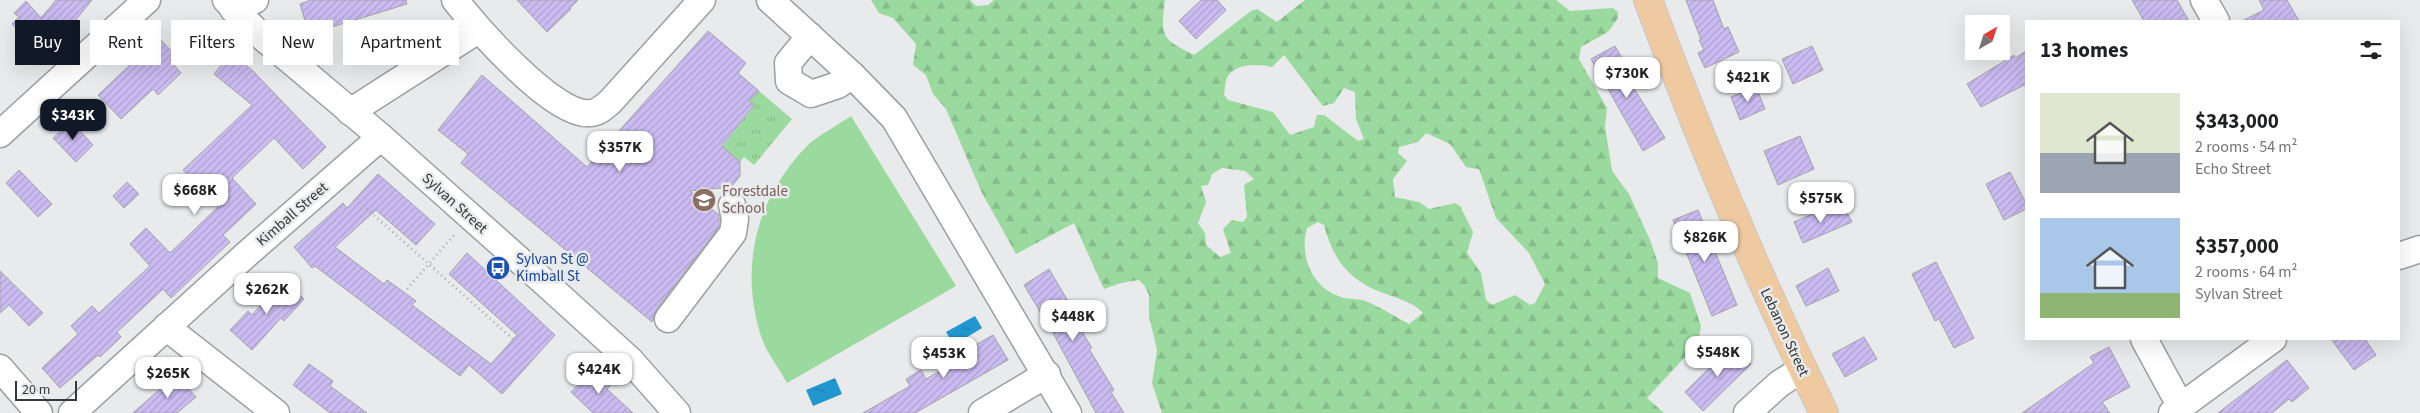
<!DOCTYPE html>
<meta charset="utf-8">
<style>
:root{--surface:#fff;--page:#f6f6f6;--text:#202124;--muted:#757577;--accent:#111827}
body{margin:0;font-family:"Source Sans 3",sans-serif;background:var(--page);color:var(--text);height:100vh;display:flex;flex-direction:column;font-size:19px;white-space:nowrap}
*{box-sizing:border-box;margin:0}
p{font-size:16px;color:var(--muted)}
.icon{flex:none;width:28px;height:28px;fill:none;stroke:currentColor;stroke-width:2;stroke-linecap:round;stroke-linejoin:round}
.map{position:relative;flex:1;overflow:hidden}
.details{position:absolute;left:2025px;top:20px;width:375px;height:320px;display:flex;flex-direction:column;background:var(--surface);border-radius:0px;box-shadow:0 5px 20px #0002}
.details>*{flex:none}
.top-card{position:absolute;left:15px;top:20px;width:475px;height:45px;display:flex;gap:10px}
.needle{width:32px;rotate:39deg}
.buttons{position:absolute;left:1965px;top:15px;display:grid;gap:10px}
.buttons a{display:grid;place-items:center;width:45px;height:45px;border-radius:0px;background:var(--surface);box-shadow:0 5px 20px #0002;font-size:25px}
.scale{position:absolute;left:15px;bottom:12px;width:62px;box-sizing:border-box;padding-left:5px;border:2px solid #363738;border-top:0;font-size:14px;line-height:18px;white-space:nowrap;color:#363738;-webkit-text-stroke:4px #e8eaec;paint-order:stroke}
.price{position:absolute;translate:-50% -42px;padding:0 11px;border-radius:10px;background:#fff;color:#222;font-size:16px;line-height:32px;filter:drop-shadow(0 1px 2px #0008)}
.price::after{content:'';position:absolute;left:50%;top:30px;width:15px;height:11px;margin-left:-8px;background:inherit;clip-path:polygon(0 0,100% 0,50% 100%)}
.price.active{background:var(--accent);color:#fff}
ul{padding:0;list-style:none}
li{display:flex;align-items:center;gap:15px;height:125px;padding:0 15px}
li span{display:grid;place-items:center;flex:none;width:140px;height:100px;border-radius:0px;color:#555}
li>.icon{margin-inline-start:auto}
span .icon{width:60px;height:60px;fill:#fffc;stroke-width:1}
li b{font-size:21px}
h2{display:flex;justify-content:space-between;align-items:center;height:60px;padding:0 15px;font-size:21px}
.tag{padding:0 18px;border-radius:0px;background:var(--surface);box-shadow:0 5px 20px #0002;font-size:18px;line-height:45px}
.tag.active{background:var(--accent);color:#fff}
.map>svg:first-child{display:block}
</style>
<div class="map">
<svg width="2420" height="413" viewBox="0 0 2420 413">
<defs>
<pattern id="grass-tufts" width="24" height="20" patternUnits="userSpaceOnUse" patternTransform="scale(1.25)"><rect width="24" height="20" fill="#9ada9e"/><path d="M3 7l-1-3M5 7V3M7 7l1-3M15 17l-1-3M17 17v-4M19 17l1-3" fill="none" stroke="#85bc89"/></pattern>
<pattern id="forest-firs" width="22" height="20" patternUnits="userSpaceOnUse" patternTransform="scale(1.25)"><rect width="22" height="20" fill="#9ada9e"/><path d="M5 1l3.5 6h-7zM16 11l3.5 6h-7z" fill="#85bc89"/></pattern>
<pattern id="water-ripples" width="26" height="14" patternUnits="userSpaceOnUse" patternTransform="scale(1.25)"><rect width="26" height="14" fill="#2097ce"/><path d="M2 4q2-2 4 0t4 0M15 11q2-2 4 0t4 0" fill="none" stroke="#1d7ca8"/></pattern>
<pattern id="building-hatch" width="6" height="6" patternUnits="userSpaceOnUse" patternTransform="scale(1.25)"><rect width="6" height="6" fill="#cabbf1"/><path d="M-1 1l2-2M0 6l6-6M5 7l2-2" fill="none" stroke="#aea1cf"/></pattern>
</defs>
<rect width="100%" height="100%" fill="#e8eaec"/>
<path fill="url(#grass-tufts)" d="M759,91l33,28 -38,46 -10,-8 -4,5 -10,-9 -7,-1 -3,-8 3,2 31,-40 -5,-5z"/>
<path fill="url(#forest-firs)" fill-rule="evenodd" d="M871,0h99l6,6 12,-1 6,-5h171c-5,37 -3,39 29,55l57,-44 6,-2 20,13 28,-22h251l14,11 43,-3 5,4v6l-10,14 -27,15 -2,12 28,49 -2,18 7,45 17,23 21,46 8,23v15l32,15 11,33 -3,17 -51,55 17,15h-502l-10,-30 5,-33 -8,-34v-21l-5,-10 -5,-5 -18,3 -17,6 -30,-66 -58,31 -35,-63 -35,-82 -13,-15 -7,-19 -13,-10 3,-21 -23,-26 -14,-5zM1284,55l39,51 11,-3 10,-15 11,4 1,27 8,20 -6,2 -34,-26h-7l-3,12 -24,8 -17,-23 -45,-12 -4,-5c1,-6 1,-15 4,-19 9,-13 31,-12 44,-9zM1426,133l24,11 16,23 13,2 17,49 33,35 16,31 -10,19 -5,2 -15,-10 -23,10 -6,-5 -5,-27 -14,-20 6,-21 -13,-26 -5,-3 -26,6 -10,-7 -24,-5 -2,-18 14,-18 -9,-8 1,-6 19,-5zM1222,168l23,3 9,8 -10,6 3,32 -4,5 -11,-2 -9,9 8,24 -11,4 -14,-12 -1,-12 -7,-10 8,-21 -5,-16 7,-1 4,-11zM1318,222l6,3c10,38 28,58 65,70 13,5 25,8 34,18l-14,11c-13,-7 -27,-16 -41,-22 -8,-4 -18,-2 -27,-5 -29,-9 -42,-41 -34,-69z"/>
<path fill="#9ada9e" d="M851,116l105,170 -169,97c-8,-15 -21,-31 -26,-47 -22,-69 -5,-138 46,-190 11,-11 30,-20 44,-30z"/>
<g fill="url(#water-ripples)">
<path d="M975,316l7,12 -28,17 -8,-13z"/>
<path d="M835,378l7,16 -29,12 -7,-16z"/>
</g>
<g fill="url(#building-hatch)" stroke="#a4a3a6">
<path d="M56,0h36l-31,38 2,3 -18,18 -33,-35 7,-7 -5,-4 12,-12 15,17z"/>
<path d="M311,0h95l1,4 -98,30 -9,-30z"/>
<path d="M517,0h61l-8,8 1,1 -24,23z"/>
<path d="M1201,0h16l9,10 -30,29 -17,-18z"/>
<path d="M1686,0h27l11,29 4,-2 11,25 -34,16 -7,-15 6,-3 -5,-10h2z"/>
<path d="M2132,0h45l12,21h-45z"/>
<path d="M2259,0h28l12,21h-57l22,-11z"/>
<path d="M708,31l38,32 -8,10 21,18 -10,10 5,4 -32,41 18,16v14l-9,11 -41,4 29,24v12l-63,83 -4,12 -191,-159 7,-9 -30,-24 44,-55 105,92z"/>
<path d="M159,38l16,17 -5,5 11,13 -23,22 -5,-6 -32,30 -23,-24z"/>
<path d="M1615,46l10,17 -5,3 45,72 -22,13 -52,-92z"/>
<path d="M1812,46l11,24 -30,14 -11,-25z"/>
<path d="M2026,51v33l-45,23 -14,-23 47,-29 1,3z"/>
<path d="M231,53l22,18 73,76 -23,22 -29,-31 -42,40 24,26 -33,31 7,7 -59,56 -8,-9 -46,43 4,5 -21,20 -2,-2 -38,33 -18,-20 36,-34 -7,-8 21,-20 7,7 51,-47 -20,-22 16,-16 24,25 48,-46 -35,-37 69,-65 -38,-31z"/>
<path d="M1756,87l9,22 -25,11 -9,-23z"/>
<path d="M71,121l22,24 -17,17 -23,-24z"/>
<path d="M1800,136l14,33 -36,16 -14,-34z"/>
<path d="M19,170l33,34 -14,13 -32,-34z"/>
<path d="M2010,172l16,31v6l-22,11 -18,-36z"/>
<path d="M378,174l57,50 -19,21 -40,-35 -41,37 49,37 3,-4 29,21 -4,4 79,59 26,-29 -68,-61 18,-21 88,82 -53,59 -33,-29 -9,11 -145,-110 -3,2 -18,-21 49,-44 4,5z"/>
<path d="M127,182l12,12 -15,14 -11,-12z"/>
<path d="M1844,207l8,15 -49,21 -9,-21 32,-14 3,6z"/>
<path d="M1698,210l39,95 -25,11 -39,-96z"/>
<path d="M1936,262l38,76 -20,10 -15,-29 -4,2 -23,-47z"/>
<path d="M1828,268l11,23 -33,15 -10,-20z"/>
<path d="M1049,269l19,32 -3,2 27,45 -3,1 25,41 -3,2 13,21h-28l-43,-80 -29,-48z"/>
<path d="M0,271l43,42 -14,13 -20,-21 -9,8z"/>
<path d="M283,280l21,19 -20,22 -3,-3 -29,32 -22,-20 18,-19 4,4z"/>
<path d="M993,335l15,25 -93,53h-52l47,-27 -4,-7 15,-9 5,9 34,-20 -2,-4z"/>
<path d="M1864,337l13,22 -32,18 -13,-23z"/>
<path d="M2331,339h34l11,16 -22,15z"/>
<path d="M1733,345l18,19 -48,47 -18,-19z"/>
<path d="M2109,347l21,40 -28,15 8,11h-88l72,-50 -4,-6z"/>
<path d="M2287,360l22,28 -17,14 -3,-3 -17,14h-54z"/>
<path d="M309,364l24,17 -3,5 37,27h-37l-37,-28z"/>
<path d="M595,367l17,17 -5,5 26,24h-40l-22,-21z"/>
<path d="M176,375l20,22 -19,16h-44z"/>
</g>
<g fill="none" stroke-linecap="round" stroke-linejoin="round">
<g stroke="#9c9ea0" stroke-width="29">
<g id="minor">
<path d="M226,0l34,35 121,102 163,145 86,78 47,53"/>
<path d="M455,0c21,27 100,118 135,113 8,0 14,-6 20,-11l92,-102"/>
<path d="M770,0l82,75 42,43 174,295"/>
<path d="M2204,0l12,21"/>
<path d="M233,9l22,-9"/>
<path d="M810,36l-22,27 1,18 22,13 27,-9 14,-10"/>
<path d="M350,112l128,-82"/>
<path d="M0,134l147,-134"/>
<path d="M2399,256l21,-7"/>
<path d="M668,319l65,-86 2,-14 -3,-14"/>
<path d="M166,327l110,86"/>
<path d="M2144,339l37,68"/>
<path d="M0,368l39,45"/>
<path d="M72,413l176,-160 133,-116"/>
<path d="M982,413l65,-39"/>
<path d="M1747,413l32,-29 23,-15"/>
<path d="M2172,413l101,-74"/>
</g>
</g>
<g stroke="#c7c7c7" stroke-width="30">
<path id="major" d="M1648,0c52,140 110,278 176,413"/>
</g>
<g stroke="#aaacad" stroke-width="3" stroke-dasharray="1 4" stroke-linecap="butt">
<path d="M359,202l154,137"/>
<path d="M407,289l49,-56"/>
</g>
<use href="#minor" stroke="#fff" stroke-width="26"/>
<use href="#major" stroke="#efcaa1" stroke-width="28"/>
</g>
<defs>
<g id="school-disc" transform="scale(1.25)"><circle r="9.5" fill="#8d6e63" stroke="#e8eaec"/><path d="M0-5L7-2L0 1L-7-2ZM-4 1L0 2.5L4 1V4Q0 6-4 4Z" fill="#fff"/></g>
<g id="bus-disc" transform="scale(1.25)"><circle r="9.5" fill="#1a4fb4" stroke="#e8eaec"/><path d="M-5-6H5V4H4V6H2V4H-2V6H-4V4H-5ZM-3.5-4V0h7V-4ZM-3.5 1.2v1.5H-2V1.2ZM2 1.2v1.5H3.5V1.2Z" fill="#fff"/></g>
</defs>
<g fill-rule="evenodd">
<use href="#school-disc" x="704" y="200"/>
<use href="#bus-disc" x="498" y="268"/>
</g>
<g text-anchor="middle" stroke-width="5" stroke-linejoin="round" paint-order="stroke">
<g font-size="15" fill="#785e54" stroke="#e8eaec" text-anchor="start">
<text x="722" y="196">Forestdale<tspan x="722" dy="17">School</tspan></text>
</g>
<g font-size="15" fill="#363738" stroke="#e8eaec">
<text transform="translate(455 203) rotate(42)" y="5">Sylvan Street</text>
<text transform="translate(292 214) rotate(-41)" y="5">Kimball Street</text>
<text transform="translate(1785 332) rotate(65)" y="5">Lebanon Street</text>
</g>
<g font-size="15" fill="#164399" stroke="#e8eaec" text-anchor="start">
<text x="516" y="264">Sylvan St @<tspan x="516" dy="17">Kimball St</tspan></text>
</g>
</g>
</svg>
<div class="buttons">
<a><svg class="needle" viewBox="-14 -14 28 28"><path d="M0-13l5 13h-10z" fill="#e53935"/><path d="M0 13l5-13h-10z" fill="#757577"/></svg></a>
</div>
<div class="scale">20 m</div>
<b class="price" style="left:1627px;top:99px">$730K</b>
<b class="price" style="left:1748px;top:103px">$421K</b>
<b class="price active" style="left:73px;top:141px">$343K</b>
<b class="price" style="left:620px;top:173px">$357K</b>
<b class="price" style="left:195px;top:216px">$668K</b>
<b class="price" style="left:1821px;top:224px">$575K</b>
<b class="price" style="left:1705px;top:263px">$826K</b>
<b class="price" style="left:267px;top:315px">$262K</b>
<b class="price" style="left:1073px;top:342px">$448K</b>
<b class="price" style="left:1718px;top:378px">$548K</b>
<b class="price" style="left:944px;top:379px">$453K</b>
<b class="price" style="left:599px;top:395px">$424K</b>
<b class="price" style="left:168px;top:399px">$265K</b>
<div class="top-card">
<a class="tag active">Buy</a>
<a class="tag">Rent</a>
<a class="tag">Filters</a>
<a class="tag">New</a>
<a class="tag">Apartment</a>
</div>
<section class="details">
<h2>13 homes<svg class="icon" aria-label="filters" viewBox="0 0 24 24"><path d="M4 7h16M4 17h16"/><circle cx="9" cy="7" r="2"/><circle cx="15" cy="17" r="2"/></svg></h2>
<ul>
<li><span style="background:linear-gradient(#dfe7d0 60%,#9aa5b1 0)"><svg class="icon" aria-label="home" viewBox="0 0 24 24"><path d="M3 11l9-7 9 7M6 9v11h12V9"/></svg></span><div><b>$343,000</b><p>2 rooms · 54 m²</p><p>Echo Street</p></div></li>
<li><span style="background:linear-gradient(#a9c7e8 75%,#8fb573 0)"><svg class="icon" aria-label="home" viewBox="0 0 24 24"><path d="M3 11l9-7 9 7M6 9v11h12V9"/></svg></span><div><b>$357,000</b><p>2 rooms · 64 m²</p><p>Sylvan Street</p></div></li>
</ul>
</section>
</div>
